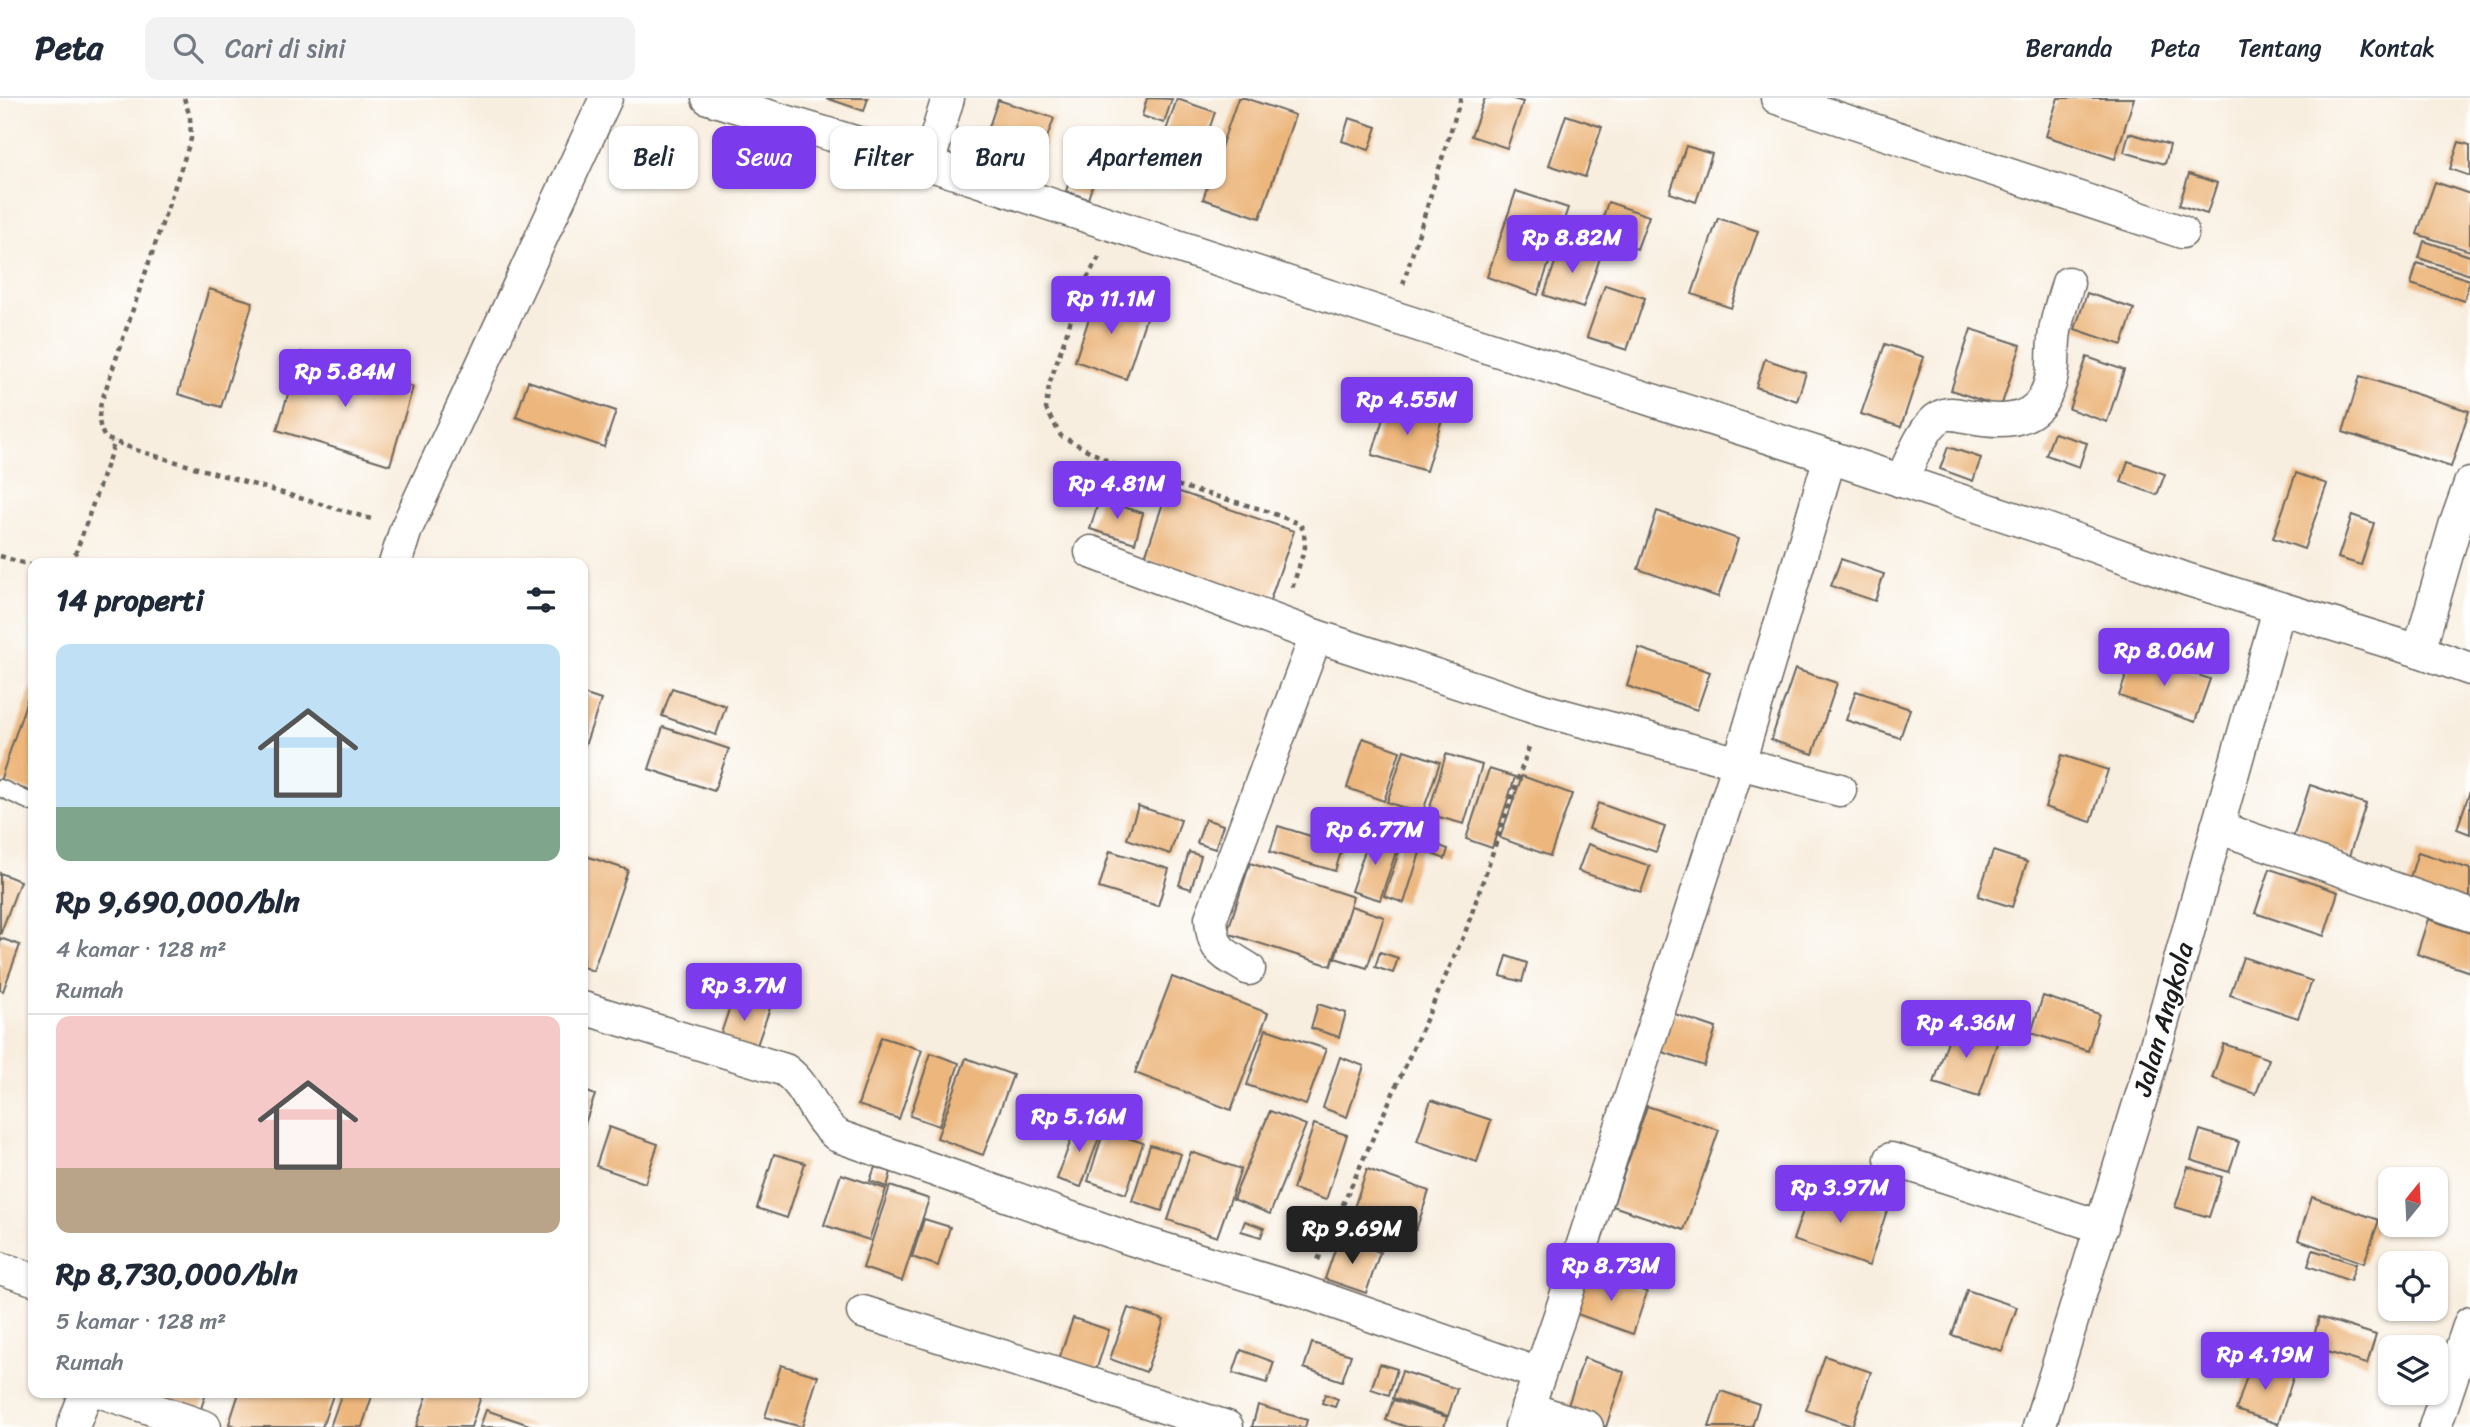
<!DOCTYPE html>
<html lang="id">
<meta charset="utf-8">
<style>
:root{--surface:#fff;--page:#f2f2f3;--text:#1f2937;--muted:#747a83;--line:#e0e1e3;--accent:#7c3aed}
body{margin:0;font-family:Sriracha,sans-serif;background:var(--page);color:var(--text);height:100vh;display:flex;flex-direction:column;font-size:26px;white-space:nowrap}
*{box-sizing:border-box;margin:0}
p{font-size:23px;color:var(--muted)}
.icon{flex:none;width:38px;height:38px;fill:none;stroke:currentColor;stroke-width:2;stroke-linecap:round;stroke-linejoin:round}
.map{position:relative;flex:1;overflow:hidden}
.details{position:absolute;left:28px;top:460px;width:560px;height:840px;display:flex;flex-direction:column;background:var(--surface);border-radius:14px;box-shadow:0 2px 5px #0004}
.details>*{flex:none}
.banner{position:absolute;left:609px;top:28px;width:665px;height:63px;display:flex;gap:14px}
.needle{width:46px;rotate:18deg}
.tools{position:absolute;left:2378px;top:1069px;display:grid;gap:14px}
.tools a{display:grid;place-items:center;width:70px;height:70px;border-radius:14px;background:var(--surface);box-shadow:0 2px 5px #0004;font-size:35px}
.price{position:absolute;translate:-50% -60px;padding:0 16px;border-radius:7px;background:var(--accent);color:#fff;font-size:23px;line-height:46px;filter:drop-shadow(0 2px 4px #0008)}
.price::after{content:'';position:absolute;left:50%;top:42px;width:21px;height:16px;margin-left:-10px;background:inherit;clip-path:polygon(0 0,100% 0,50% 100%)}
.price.active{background:#222;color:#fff}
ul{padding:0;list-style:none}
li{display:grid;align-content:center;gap:14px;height:371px;padding:0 28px}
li+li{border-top:2px solid var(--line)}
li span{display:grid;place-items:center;height:217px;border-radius:14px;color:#555}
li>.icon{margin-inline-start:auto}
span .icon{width:126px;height:126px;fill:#fffc;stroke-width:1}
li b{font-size:30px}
h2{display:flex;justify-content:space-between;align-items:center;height:84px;padding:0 28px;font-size:30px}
.pill{padding:0 24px;border-radius:14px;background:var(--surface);box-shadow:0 2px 5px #0004;font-size:24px;line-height:63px}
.pill.active{background:var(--accent);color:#fff}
header{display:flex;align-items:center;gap:42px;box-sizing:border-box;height:98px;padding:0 35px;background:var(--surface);border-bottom:2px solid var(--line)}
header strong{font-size:33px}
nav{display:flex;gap:38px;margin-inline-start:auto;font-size:24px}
.search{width:490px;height:63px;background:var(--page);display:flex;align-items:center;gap:18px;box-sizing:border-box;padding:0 24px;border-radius:14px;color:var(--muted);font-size:26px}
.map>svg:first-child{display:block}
</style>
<header>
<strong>Peta</strong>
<div class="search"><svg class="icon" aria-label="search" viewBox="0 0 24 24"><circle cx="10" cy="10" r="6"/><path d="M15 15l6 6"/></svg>Cari di sini</div>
<nav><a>Beranda</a><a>Peta</a><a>Tentang</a><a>Kontak</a></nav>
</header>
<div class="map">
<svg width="2470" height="1329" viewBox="0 0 2470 1329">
<rect width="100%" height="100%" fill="#fff"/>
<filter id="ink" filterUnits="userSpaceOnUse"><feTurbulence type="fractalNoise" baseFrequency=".0143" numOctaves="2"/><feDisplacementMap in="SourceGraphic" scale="14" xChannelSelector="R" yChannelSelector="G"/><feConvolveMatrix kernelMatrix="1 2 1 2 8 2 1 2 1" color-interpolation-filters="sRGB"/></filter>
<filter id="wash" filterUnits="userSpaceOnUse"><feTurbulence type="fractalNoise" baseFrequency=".00686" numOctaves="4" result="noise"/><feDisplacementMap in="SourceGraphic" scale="28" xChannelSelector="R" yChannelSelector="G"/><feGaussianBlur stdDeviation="1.57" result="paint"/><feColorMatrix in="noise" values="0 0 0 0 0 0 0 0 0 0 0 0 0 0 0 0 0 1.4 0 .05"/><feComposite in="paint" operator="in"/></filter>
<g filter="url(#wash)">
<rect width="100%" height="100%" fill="#f8eedf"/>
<g id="blocks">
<g fill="#ecb67b">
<path d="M826,0h42l-4,13z"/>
<path d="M1147,0l25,1 -8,24 -22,-7z"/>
<path d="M1238,0h7l50,17 -35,103 -57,-19z"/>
<path d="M1485,0h25l13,4 -16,46 -36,-12z"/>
<path d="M2058,0h76l-19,61 -69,-23z"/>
<path d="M1177,1l38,13 -19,56 -39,-12z"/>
<path d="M998,2l56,18 -14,40 -55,-19z"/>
<path d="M1566,17l36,12 -17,50 -36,-12z"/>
<path d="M1349,20l28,9 -8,23 -27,-9z"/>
<path d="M2129,35l41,12 -5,19 -41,-12z"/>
<path d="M2459,44l11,3v31l-20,-7z"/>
<path d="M1686,48l26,8 -16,48 -26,-9z"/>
<path d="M1074,69l22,7 -8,25 -22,-8z"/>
<path d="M2189,76l28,9 -10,31 -28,-9z"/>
<path d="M2435,84l35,12v57l-53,-17z"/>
<path d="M1516,93l52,17 -30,87 -51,-18z"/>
<path d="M1608,104l41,14 -12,33 -40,-14z"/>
<path d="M1718,120l40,13 -27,77 -39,-14z"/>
<path d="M2424,143l46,15v19l-51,-17z"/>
<path d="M1562,144l39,13 -18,53 -39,-13z"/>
<path d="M2417,165l53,17 -6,21 -53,-17z"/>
<path d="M1605,187l40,13 -18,52 -40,-13z"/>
<path d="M209,191l44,13 -32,105 -43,-13z"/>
<path d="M2087,195l47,16 -12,36 -47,-16z"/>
<path d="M1097,196l51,18 -22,67 -51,-18z"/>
<path d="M1971,231l50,16 -20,62 -50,-17z"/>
<path d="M1885,246l39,13 -23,70 -40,-13z"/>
<path d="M301,254l112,35 -23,78 -113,-35z"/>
<path d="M2087,259l37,13 -17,52 -38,-13z"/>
<path d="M1765,261l41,14 -9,28 -41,-14z"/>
<path d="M2360,278l109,35 -18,56 -108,-35z"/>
<path d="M528,283l88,30 -12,36 -88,-30z"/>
<path d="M1388,304l54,17 -16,52 -54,-16z"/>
<path d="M2054,335l33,10 -8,24 -33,-12z"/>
<path d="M1948,349l33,11 -8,23 -33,-12z"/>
<path d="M2128,363l37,13 -8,21 -36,-13z"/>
<path d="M2296,375l31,11 -23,65 -31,-11z"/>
<path d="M1168,390l126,43 -25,72 -125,-43z"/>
<path d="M1099,402l44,13 -8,30 -45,-14z"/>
<path d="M1657,413l81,28 -20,58 -80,-28z"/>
<path d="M2352,417l22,8 -13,42 -23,-7z"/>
<path d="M1841,461l43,15 -9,27 -44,-15z"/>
<path d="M1639,550l71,24 -13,38 -70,-24z"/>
<path d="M2134,555l76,26 -15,43 -76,-26z"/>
<path d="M1795,571l42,14 -24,71 -42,-14z"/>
<path d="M33,584v110l-33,-11z"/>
<path d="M672,590l54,18 -10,29 -54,-19z"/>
<path d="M1856,593l54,18 -10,29 -54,-18z"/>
<path d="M583,596l18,6 -18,51z"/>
<path d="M663,629l66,22 -15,42 -65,-22z"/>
<path d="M1363,640l37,13 -16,50 -37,-13z"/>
<path d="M1404,652l36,12 -18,52 -35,-12z"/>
<path d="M1446,656l36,11 -18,59 -36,-10z"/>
<path d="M2062,657l46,15 -17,52 -46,-15z"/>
<path d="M1489,671l26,8 -23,71 -26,-9z"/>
<path d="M1522,678l50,18 -22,62 -50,-18z"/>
<path d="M2310,687l56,19 -17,52 -56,-18z"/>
<path d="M2470,693v43l-13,-5z"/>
<path d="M1598,705l67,24 -9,25 -67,-23z"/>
<path d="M1138,708l43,14 -11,34 -43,-15z"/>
<path d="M1205,721l18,6 -8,24 -18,-6z"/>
<path d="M1278,728l65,20 -8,25 -65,-19z"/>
<path d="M1371,735l28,10 -19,57 -29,-9z"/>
<path d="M1405,736l19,6 -20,63 -20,-7z"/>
<path d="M1427,743l21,8 -3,10 -21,-8z"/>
<path d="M1588,746l62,22 -9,26 -63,-21z"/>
<path d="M1110,753l59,18 -11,37 -59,-18z"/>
<path d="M1993,753l34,11 -15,45 -34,-11z"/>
<path d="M1189,754l12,4 -10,33 -12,-4z"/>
<path d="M2418,754l52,17v38l-63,-20z"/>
<path d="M583,757l45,15 -35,101 -10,-4z"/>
<path d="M1250,765l103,34 -22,69 -104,-33z"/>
<path d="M2270,771l68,23 -14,44 -69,-23z"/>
<path d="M0,775l20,8 -20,54z"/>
<path d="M1351,808l33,11 -17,51 -32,-10z"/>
<path d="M2428,821l42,14v39l-53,-18z"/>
<path d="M0,840l20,7 -17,46 -3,-1z"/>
<path d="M1380,854l18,6 -5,15 -18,-6z"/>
<path d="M1507,858l20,7 -5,19 -21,-6z"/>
<path d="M2243,859l69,24 -14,37 -68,-23z"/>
<path d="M1172,879l96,36 -37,97 -96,-37z"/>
<path d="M734,897l36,13 -15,43 -36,-12z"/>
<path d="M2043,898l56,18 -11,37 -57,-18z"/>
<path d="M1318,906l28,9 -7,24 -28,-9z"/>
<path d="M1672,915l44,15 -12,38 -44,-15z"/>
<path d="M1954,924l45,15 -20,60 -45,-14z"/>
<path d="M1266,931l60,20 -20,56 -59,-20z"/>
<path d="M881,939l41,13 -23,69 -41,-14z"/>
<path d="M2224,946l45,15 -13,35 -44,-16z"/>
<path d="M931,955l28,10 -20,63 -29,-10z"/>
<path d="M1340,959l24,9 -17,51 -24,-9z"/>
<path d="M966,960l47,17 -30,80 -46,-17z"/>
<path d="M583,992l12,5 -12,34z"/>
<path d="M1431,1002l60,20 -14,42 -60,-21z"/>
<path d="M1647,1008l72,24 -35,100 -71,-24z"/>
<path d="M1270,1013l36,14 -36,89 -37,-15z"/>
<path d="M1078,1022l24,9 -21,58 -24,-8z"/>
<path d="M1314,1026l33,11 -21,65 -33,-11z"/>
<path d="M609,1029l49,17 -13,39 -49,-17z"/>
<path d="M1104,1032l39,13 -17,51 -38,-13z"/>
<path d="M2200,1032l39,12 -10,30 -38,-12z"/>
<path d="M1150,1047l31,9 -19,57 -30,-10z"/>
<path d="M1191,1054l50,17 -24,68 -49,-17z"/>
<path d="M774,1056l31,9 -18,55 -30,-10z"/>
<path d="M875,1069l16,5 -4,15 -17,-6z"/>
<path d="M2188,1069l34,10 -13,40 -34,-10z"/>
<path d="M1367,1071l62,22 -13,39 -62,-22z"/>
<path d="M841,1076l45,15 -17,51 -45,-15z"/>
<path d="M1812,1086l75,26 -18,56 -76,-26z"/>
<path d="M890,1088l39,13 -27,82 -39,-13z"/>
<path d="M2312,1099l67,23 -15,43 -66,-23z"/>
<path d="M924,1121l26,8 -12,39 -26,-9z"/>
<path d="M1245,1123l19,7 -3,9 -20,-6z"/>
<path d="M1339,1140l41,14 -14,41 -41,-14z"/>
<path d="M2313,1152l43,14 -6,17 -42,-15z"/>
<path d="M1588,1174l59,20 -14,42 -59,-21z"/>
<path d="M1967,1192l50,17 -15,44 -50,-16z"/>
<path d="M1128,1210l36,12 -18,52 -36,-13z"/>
<path d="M2319,1219l57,18 -9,29 -56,-17z"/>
<path d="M1073,1220l36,12 -16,50 -37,-12z"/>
<path d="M1312,1245l39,12 -9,26 -38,-13z"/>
<path d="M1241,1252l33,12 -7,21 -34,-10z"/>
<path d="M1825,1258l46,16 -19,54 -46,-16z"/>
<path d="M1584,1260l40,14 -18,55 -41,-13z"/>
<path d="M2252,1263l42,14 -16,49 -42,-14z"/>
<path d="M1380,1266l17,5 -8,26 -18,-6z"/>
<path d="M781,1267l37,11 -16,51 -37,-10z"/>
<path d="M1402,1273l55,18 -9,27 -55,-18z"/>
<path d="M1721,1293l38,13 -7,23h-43z"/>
<path d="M140,1295h66l-8,25z"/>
<path d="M239,1295h89l5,2 -11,32h-83l-10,-3z"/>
<path d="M342,1295h31l-11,34h-32z"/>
<path d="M428,1295h54l-11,34h-55z"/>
<path d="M1325,1296l13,5 -3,8 -13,-4z"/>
<path d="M1393,1302l54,17 -3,10h-37l-21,-7z"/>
<path d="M1258,1307l49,15 -2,7h-53z"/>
<path d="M486,1312l49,17h-55z"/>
</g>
</g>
</g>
<g filter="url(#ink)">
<use href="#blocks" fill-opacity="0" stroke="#696660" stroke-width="2"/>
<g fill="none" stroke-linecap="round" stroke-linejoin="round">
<g stroke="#696660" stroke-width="19">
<path id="lane" d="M0,690l33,15"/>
</g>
<g stroke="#696660" stroke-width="35">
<g id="street">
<path d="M708,0l220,66 465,153 437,140 213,71 143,51 233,72 51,18"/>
<path d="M1777,0l405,134"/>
<path d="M928,66l20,-66"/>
<path d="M1901,383c9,-18 22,-55 39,-64 9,-6 22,-1 31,0 26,5 58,7 73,-19 12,-23 8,-35 10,-58 1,-19 9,-39 14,-57"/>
<path d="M1091,454l225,84 226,74 298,80"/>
<path d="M395,466l11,-35 200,-431"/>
<path d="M2419,553l36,-125 15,-42"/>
<path d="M2217,729l253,88"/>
<path d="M1249,871c-27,-17 -36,-17 -38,-51l105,-282"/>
<path d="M583,910l202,62c26,19 27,46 53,66l293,103 173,53 235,82"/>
<path d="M1891,1061l211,68"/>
<path d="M0,1170l33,11"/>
<path d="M863,1214l364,115"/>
<path d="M105,1295l100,34"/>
<path d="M1527,1310l60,19"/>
<path d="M73,1329l13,-34"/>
<path d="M1521,1329l38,-109 180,-555 91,-306"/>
<path d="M2039,1329l105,-339 135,-479"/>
<path d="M2435,1329l35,-104"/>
</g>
</g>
<g stroke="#696660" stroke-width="4.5" stroke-dasharray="5 5" stroke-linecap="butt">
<path d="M184,0l6,19 1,22 -90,264c-3,14 -3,22 4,35l34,13 236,69"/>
<path d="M1099,159l-17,30 -33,98 -3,24 15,27 66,35 137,39 36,14 4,8 1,15 -14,45"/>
<path d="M1403,186l58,-186"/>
<path d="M0,458l33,10"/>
<path d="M72,466l43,-123"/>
<path d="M1318,1162l147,-327 65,-189"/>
</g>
<use href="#lane" stroke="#fff" stroke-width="16"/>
<use href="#street" stroke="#fff" stroke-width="32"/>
</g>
</g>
<g text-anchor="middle" stroke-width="5" stroke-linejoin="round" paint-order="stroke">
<g font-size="26" fill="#1c1c1c" stroke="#fff">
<text transform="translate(2163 921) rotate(-74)" y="9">Jalan Angkola</text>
</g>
</g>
</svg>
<div class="tools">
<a><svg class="needle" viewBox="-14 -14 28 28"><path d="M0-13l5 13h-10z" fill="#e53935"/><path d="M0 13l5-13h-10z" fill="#747a83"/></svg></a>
<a><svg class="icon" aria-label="locate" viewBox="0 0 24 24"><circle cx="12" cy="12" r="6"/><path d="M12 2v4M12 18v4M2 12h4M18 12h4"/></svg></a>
<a><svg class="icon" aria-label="layers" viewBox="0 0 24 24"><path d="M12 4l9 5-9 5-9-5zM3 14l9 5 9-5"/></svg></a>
</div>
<b class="price" style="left:1572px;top:177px">Rp 8.82M</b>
<b class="price" style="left:1111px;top:238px">Rp 11.1M</b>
<b class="price" style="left:345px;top:311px">Rp 5.84M</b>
<b class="price" style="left:1407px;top:339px">Rp 4.55M</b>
<b class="price" style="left:1117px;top:423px">Rp 4.81M</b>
<b class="price" style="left:2164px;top:590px">Rp 8.06M</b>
<b class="price" style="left:1375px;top:769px">Rp 6.77M</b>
<b class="price" style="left:744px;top:925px">Rp 3.7M</b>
<b class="price" style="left:1966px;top:962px">Rp 4.36M</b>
<b class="price" style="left:1079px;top:1056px">Rp 5.16M</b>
<b class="price" style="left:1840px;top:1127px">Rp 3.97M</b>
<b class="price active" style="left:1352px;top:1168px">Rp 9.69M</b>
<b class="price" style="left:1611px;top:1205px">Rp 8.73M</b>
<b class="price" style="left:2265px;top:1294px">Rp 4.19M</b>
<div class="banner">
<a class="pill">Beli</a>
<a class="pill active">Sewa</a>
<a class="pill">Filter</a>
<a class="pill">Baru</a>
<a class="pill">Apartemen</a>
</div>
<section class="details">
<h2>14 properti<svg class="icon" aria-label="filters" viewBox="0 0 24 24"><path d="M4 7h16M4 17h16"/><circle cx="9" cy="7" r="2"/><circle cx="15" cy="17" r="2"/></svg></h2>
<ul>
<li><span style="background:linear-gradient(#bfe0f5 75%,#7fa58c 0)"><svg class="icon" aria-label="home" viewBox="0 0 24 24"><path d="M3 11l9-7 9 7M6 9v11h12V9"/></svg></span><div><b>Rp 9,690,000/bln</b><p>4 kamar · 128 m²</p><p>Rumah</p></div></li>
<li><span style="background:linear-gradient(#f6c9c9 70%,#b9a48a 0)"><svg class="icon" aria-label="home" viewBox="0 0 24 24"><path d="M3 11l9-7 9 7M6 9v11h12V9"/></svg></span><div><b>Rp 8,730,000/bln</b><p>5 kamar · 128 m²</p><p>Rumah</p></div></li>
</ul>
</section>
</div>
